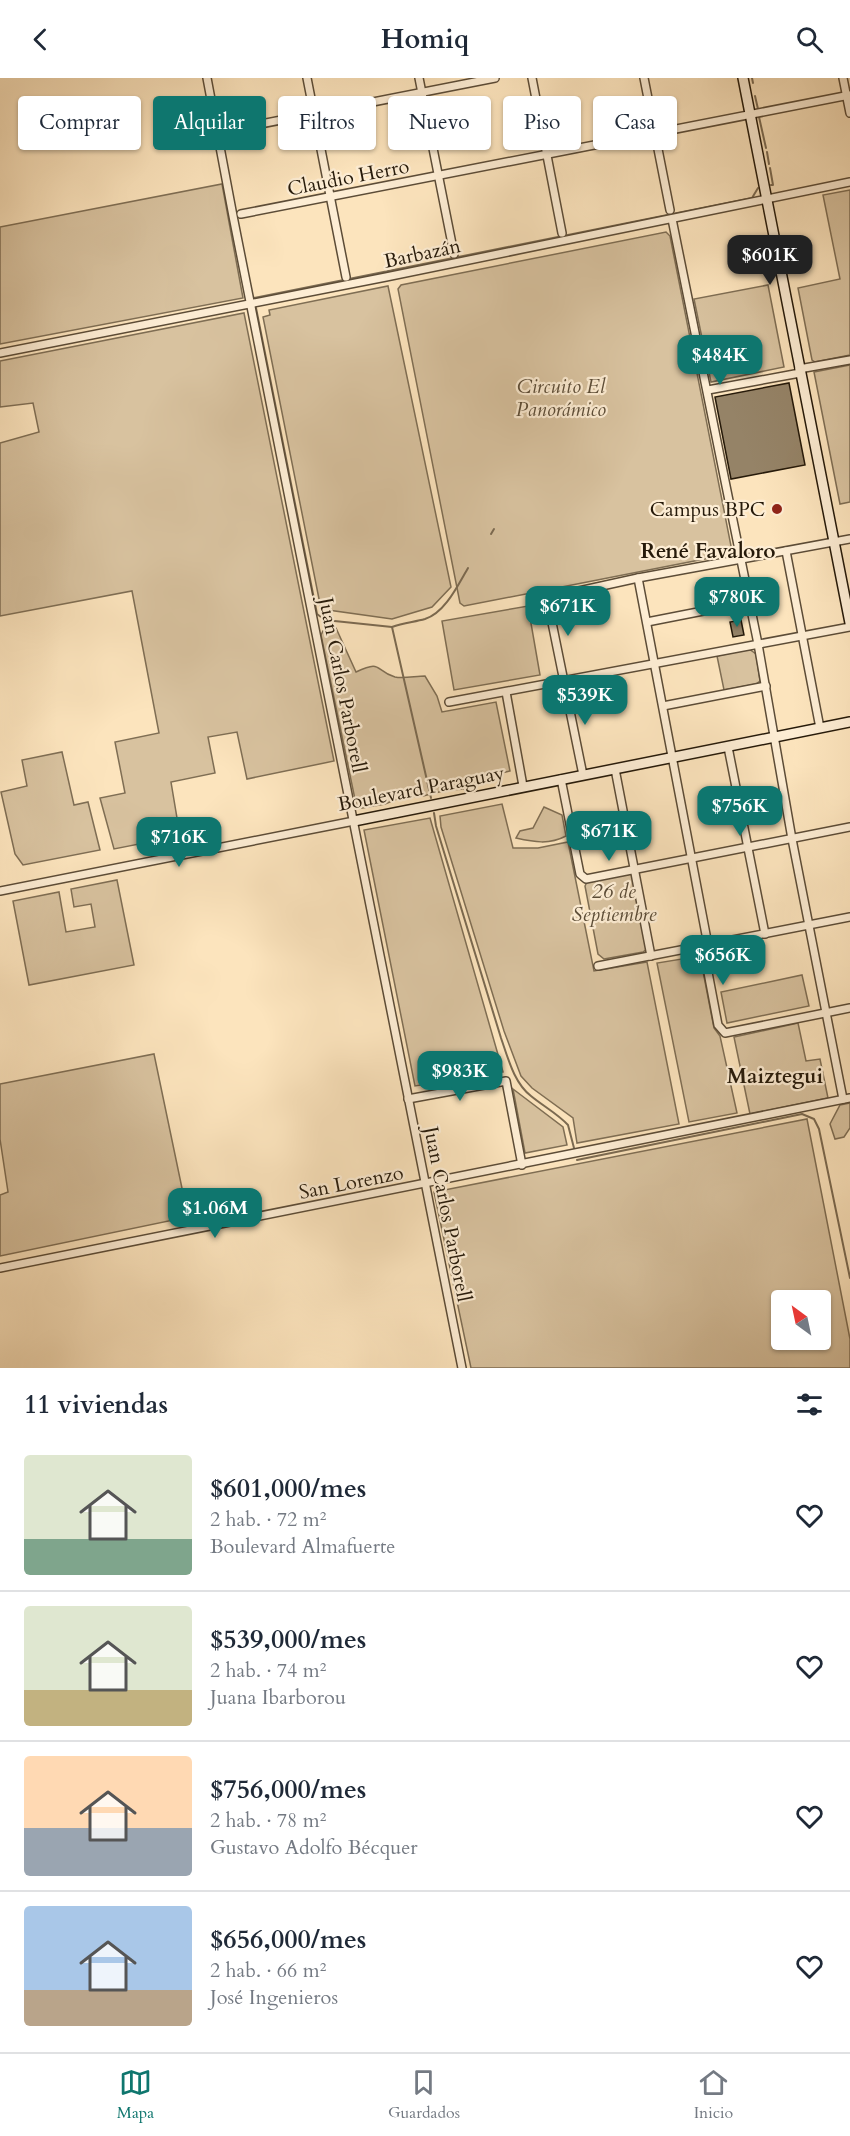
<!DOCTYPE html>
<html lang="es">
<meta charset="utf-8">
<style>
:root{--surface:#fff;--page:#f6f6f7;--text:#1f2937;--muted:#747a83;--line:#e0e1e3;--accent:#0f766e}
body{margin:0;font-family:Cardo,serif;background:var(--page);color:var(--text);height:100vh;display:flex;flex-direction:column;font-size:22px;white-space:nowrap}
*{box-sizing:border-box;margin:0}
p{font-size:20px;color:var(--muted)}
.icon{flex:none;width:33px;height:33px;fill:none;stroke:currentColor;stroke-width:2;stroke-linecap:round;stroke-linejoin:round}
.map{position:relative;height:1290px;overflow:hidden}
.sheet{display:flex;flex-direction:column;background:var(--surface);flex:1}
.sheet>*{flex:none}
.hud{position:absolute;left:18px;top:18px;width:814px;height:54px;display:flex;gap:12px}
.needle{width:39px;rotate:327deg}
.fabs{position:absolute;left:771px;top:1212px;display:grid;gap:12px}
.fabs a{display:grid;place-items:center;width:60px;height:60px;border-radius:6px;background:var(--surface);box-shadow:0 2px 4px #0004;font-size:30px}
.price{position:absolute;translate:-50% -51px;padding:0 14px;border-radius:12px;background:var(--accent);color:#fff;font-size:20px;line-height:39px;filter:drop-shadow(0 2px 3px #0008)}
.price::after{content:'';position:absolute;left:50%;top:36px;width:18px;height:14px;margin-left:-9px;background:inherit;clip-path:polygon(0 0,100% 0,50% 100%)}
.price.current{background:#222;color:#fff}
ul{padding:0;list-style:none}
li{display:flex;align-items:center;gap:18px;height:150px;padding:0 24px}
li+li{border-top:2px solid var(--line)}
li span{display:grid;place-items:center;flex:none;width:168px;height:120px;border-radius:6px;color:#555}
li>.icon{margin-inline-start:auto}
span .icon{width:72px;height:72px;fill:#fffc;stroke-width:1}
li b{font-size:26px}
h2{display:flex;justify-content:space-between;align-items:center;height:72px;padding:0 24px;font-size:26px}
.tag{padding:0 21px;border-radius:6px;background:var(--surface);box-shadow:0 2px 4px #0004;font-size:21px;line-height:54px}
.tag.current{background:var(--accent);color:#fff}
header{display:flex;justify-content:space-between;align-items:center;height:78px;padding:0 24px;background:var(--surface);font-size:27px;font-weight:800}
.menu{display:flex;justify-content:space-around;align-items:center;height:84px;border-top:2px solid var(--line);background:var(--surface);font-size:16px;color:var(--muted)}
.menu a{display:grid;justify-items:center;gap:3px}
.menu .current{color:var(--accent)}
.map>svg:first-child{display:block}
</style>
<header><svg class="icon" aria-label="back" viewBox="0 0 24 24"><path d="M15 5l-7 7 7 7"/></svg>Homiq<svg class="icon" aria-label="search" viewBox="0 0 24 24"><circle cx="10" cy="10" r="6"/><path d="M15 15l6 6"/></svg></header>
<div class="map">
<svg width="850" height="1290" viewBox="0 0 850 1290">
<rect width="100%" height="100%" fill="#fce4bd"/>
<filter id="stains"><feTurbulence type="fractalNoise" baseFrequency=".00333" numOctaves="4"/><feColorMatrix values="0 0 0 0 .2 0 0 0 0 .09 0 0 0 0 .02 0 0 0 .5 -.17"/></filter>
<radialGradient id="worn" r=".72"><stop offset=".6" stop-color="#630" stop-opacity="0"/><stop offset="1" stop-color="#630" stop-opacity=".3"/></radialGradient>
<g fill="#d8c29f" stroke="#7f6e54" stroke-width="1.5" fill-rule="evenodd">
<path d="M222,106l21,114 -243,46v-117z"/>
<path d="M850,112v165l-35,7 -3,-2 -14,-72 42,-9 -17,-84z"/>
<path d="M666,154l4,4 62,315 -2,3 -266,52 -4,-3 -62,-314 3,-4z"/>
<path d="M768,207l16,82 -73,15 -17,-83z"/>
<path d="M388,208l63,301 -19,20 -40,12 -71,-10 -58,-292 7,-2 -1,-5z"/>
<path d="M244,235l90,448 -87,18 -10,-47 -29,5 7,36 -44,9 9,54 -66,13 -14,-51 25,-5 -10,-51 44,-9 -27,-142 -132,25v-173l39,-11 -6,-29 -33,4v-46z"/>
<path d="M850,287v137l-10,2 -26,-132z"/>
<path d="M528,528l12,69 -86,15 -12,-69z"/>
<path d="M336,550l20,44c27,-13 18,-1 39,5 8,2 21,-1 30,-1l12,20 5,16 54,-10 14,69 -25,6 -19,12 -19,1 -24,6 -21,1 -17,7 -28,5 -36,-174 2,-4z"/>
<path d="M749,571l7,5 4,27 -4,3 -32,6 -7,-34z"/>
<path d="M62,674l12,53 14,-3 12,48 -77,15 -8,-11 -14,-62 26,-6 -5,-26z"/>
<path d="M502,726l11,44h25l30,-6 26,129 53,-9 32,162 -102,19 -4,-25 -41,-30 -11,-12 -17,-45 -63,-204 -1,-11z"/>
<path d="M544,729l18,8 4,21c-17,9 -32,6 -50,2l4,-7 13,-3z"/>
<path d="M430,740l73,254 -88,14 -51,-256z"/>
<path d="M631,796h2l15,74 -5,4 -39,7 -6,-5 -13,-68 2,-4z"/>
<path d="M117,802l17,85 -105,20 -16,-84 46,-9 7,40 29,-5 -4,-23 -17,3 -3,-18z"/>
<path d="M700,878l14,72 6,8 17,77 -48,9 -32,-159z"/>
<path d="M802,897l7,31 -82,17 -6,-31z"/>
<path d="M798,945l8,38 14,-2 8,39 -78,16 -16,-77z"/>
<path d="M154,976l34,163 -188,39v-61l8,-3 -8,-53v-55z"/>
<path d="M513,1011l50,38 4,18 -42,8z"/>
<path d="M850,1025v25l-6,9 -9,2 -5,-15 10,-19z"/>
<path d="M807,1041l43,220v29h-379l-37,-176zM782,1222h38v40h-38z"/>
</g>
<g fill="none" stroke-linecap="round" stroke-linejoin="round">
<g stroke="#7b6a51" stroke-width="2">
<path d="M752,0l1,5"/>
<path d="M755,18l3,13"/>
<path d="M759,39l7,31"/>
<path d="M767,74l2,12"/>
<path d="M770,90l3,17h-2"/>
<path d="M254,220l498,-100 6,-10"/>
<path d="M256,230l61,306 8,6 67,7"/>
<path d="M491,456l3,-5"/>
<path d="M431,720l-39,-171c11,-4 22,-5 33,-8 20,-6 33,-34 43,-51"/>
<path d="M434,735l2,13 65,212c7,20 13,45 30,58 12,10 27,18 37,29l6,23"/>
<path d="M577,1082l225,-46 12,5 5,10 31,149"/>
</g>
</g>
<g fill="#958367" stroke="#261a0a" stroke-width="1.5">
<path d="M789,305l16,82 -74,14 -16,-82z"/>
<path d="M741,542l3,15 -11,2 -3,-15z"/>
</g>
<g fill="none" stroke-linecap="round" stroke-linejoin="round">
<g stroke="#5c4c37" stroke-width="10">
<g id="street">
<path d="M207,0l26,138 229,1152"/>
<path d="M307,0l39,199"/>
<path d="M419,0l35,176"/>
<path d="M532,0l30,155"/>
<path d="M644,0l26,132"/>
<path d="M843,0l7,35"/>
<path d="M225,53l270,-53"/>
<path d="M241,136l609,-119"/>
<path d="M672,141l86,425 34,195 51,260"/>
<path d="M0,275l386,-76 464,-95"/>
<path d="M799,291l51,-9"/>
<path d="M708,312l92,-17"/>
<path d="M786,473l34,177"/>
<path d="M638,500l70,367"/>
<path d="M647,544l102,-20"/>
<path d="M506,614l17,94"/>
<path d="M449,624l401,-75"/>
<path d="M663,628l103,-20"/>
<path d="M728,669l37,187"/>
<path d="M615,691l36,187"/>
<path d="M583,697l-36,-177 91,-20 212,-39"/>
<path d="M561,701l19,95 6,5 264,-52"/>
<path d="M0,813l354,-70"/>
<path d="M703,868l15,79 7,8 125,-25"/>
<path d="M598,888l252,-49"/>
<path d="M408,1021l98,-18 16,84"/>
<path d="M0,1190l850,-170"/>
</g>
</g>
<g stroke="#261a0a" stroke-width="12">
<g id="secondary">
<path d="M743,0l107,545"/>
<path d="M354,743l496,-99"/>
</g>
</g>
<use href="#street" stroke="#fdedd4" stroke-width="7"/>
<use href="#secondary" stroke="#fdedd4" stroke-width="9"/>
</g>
<circle fill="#8f2418" stroke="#fdedd4" stroke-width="2" cx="777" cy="431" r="6"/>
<g text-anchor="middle" stroke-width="4.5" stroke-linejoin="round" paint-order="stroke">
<g font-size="20" fill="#261a0a" stroke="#fdedd4">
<text transform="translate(348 99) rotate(-11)" y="7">Claudio Herro</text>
<text transform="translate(422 175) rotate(-12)" y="7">Barbazán</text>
<text transform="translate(343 607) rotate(79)" y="7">Juan Carlos Parborell</text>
<text transform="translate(421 710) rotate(-11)" y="7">Boulevard Paraguay</text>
<text transform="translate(351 1104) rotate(-11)" y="7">San Lorenzo</text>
<text transform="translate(448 1136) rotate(79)" y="7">Juan Carlos Parborell</text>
</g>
<g font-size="20" font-style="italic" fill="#5b4c37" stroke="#fdedd4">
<text x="561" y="315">Circuito El<tspan x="561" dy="23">Panorámico</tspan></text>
<text x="614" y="820">26 de<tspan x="614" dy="23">Septiembre</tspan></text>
</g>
<g font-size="20" fill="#261a0a" stroke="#fdedd4" text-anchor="end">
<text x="765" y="438">Campus BPC</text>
</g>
<g font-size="21" font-weight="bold" fill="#261a0a" stroke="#fdedd4">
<text x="708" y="480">René Favaloro</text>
<text x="775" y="1005">Maiztegui</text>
</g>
</g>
<rect width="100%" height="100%" filter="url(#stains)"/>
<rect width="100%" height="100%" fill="url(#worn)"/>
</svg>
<div class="fabs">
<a><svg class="needle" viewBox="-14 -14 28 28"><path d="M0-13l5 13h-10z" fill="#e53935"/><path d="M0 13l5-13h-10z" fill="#747a83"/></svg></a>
</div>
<b class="price current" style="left:770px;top:208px">$601K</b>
<b class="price" style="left:720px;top:308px">$484K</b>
<b class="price" style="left:737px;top:550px">$780K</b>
<b class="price" style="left:568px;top:559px">$671K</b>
<b class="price" style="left:585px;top:648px">$539K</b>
<b class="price" style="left:740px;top:759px">$756K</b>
<b class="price" style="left:609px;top:784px">$671K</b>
<b class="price" style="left:179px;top:790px">$716K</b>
<b class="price" style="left:723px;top:908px">$656K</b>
<b class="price" style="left:460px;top:1024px">$983K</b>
<b class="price" style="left:215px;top:1161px">$1.06M</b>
<div class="hud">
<a class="tag">Comprar</a>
<a class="tag current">Alquilar</a>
<a class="tag">Filtros</a>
<a class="tag">Nuevo</a>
<a class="tag">Piso</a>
<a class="tag">Casa</a>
</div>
</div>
<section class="sheet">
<h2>11 viviendas<svg class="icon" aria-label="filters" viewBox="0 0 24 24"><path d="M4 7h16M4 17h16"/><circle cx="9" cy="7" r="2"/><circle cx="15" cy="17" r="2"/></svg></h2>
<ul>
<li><span style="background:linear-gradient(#dfe7d0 70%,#7fa58c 0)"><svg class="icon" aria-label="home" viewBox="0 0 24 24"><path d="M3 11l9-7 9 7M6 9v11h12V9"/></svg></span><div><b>$601,000/mes</b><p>2 hab. · 72 m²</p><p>Boulevard Almafuerte</p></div><svg class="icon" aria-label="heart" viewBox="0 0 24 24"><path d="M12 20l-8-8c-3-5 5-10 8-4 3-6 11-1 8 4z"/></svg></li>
<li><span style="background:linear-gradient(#dfe7d0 70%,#c2b280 0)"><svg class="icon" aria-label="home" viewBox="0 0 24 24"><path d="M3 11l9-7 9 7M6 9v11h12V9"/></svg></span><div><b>$539,000/mes</b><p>2 hab. · 74 m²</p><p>Juana Ibarborou</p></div><svg class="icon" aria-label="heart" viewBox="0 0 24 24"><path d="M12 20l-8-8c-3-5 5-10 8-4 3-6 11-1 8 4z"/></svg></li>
<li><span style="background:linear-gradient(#ffd9b3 60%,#9aa5b1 0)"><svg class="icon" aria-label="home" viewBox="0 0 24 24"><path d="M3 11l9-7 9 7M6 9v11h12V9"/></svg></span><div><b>$756,000/mes</b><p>2 hab. · 78 m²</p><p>Gustavo Adolfo Bécquer</p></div><svg class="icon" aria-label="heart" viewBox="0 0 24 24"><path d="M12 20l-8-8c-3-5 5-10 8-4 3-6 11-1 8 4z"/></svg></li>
<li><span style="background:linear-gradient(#a9c7e8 70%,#b9a48a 0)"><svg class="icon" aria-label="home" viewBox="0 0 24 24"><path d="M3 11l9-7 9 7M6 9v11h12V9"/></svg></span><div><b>$656,000/mes</b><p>2 hab. · 66 m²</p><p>José Ingenieros</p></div><svg class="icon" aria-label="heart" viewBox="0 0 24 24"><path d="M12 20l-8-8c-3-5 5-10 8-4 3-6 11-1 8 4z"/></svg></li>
</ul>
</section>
<nav class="menu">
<a class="current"><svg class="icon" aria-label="map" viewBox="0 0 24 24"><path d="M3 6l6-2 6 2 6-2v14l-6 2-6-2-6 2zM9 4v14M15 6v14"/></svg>Mapa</a>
<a><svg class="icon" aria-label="saved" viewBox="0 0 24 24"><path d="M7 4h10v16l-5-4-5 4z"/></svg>Guardados</a>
<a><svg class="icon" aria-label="home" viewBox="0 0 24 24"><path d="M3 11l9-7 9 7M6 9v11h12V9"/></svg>Inicio</a>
</nav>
